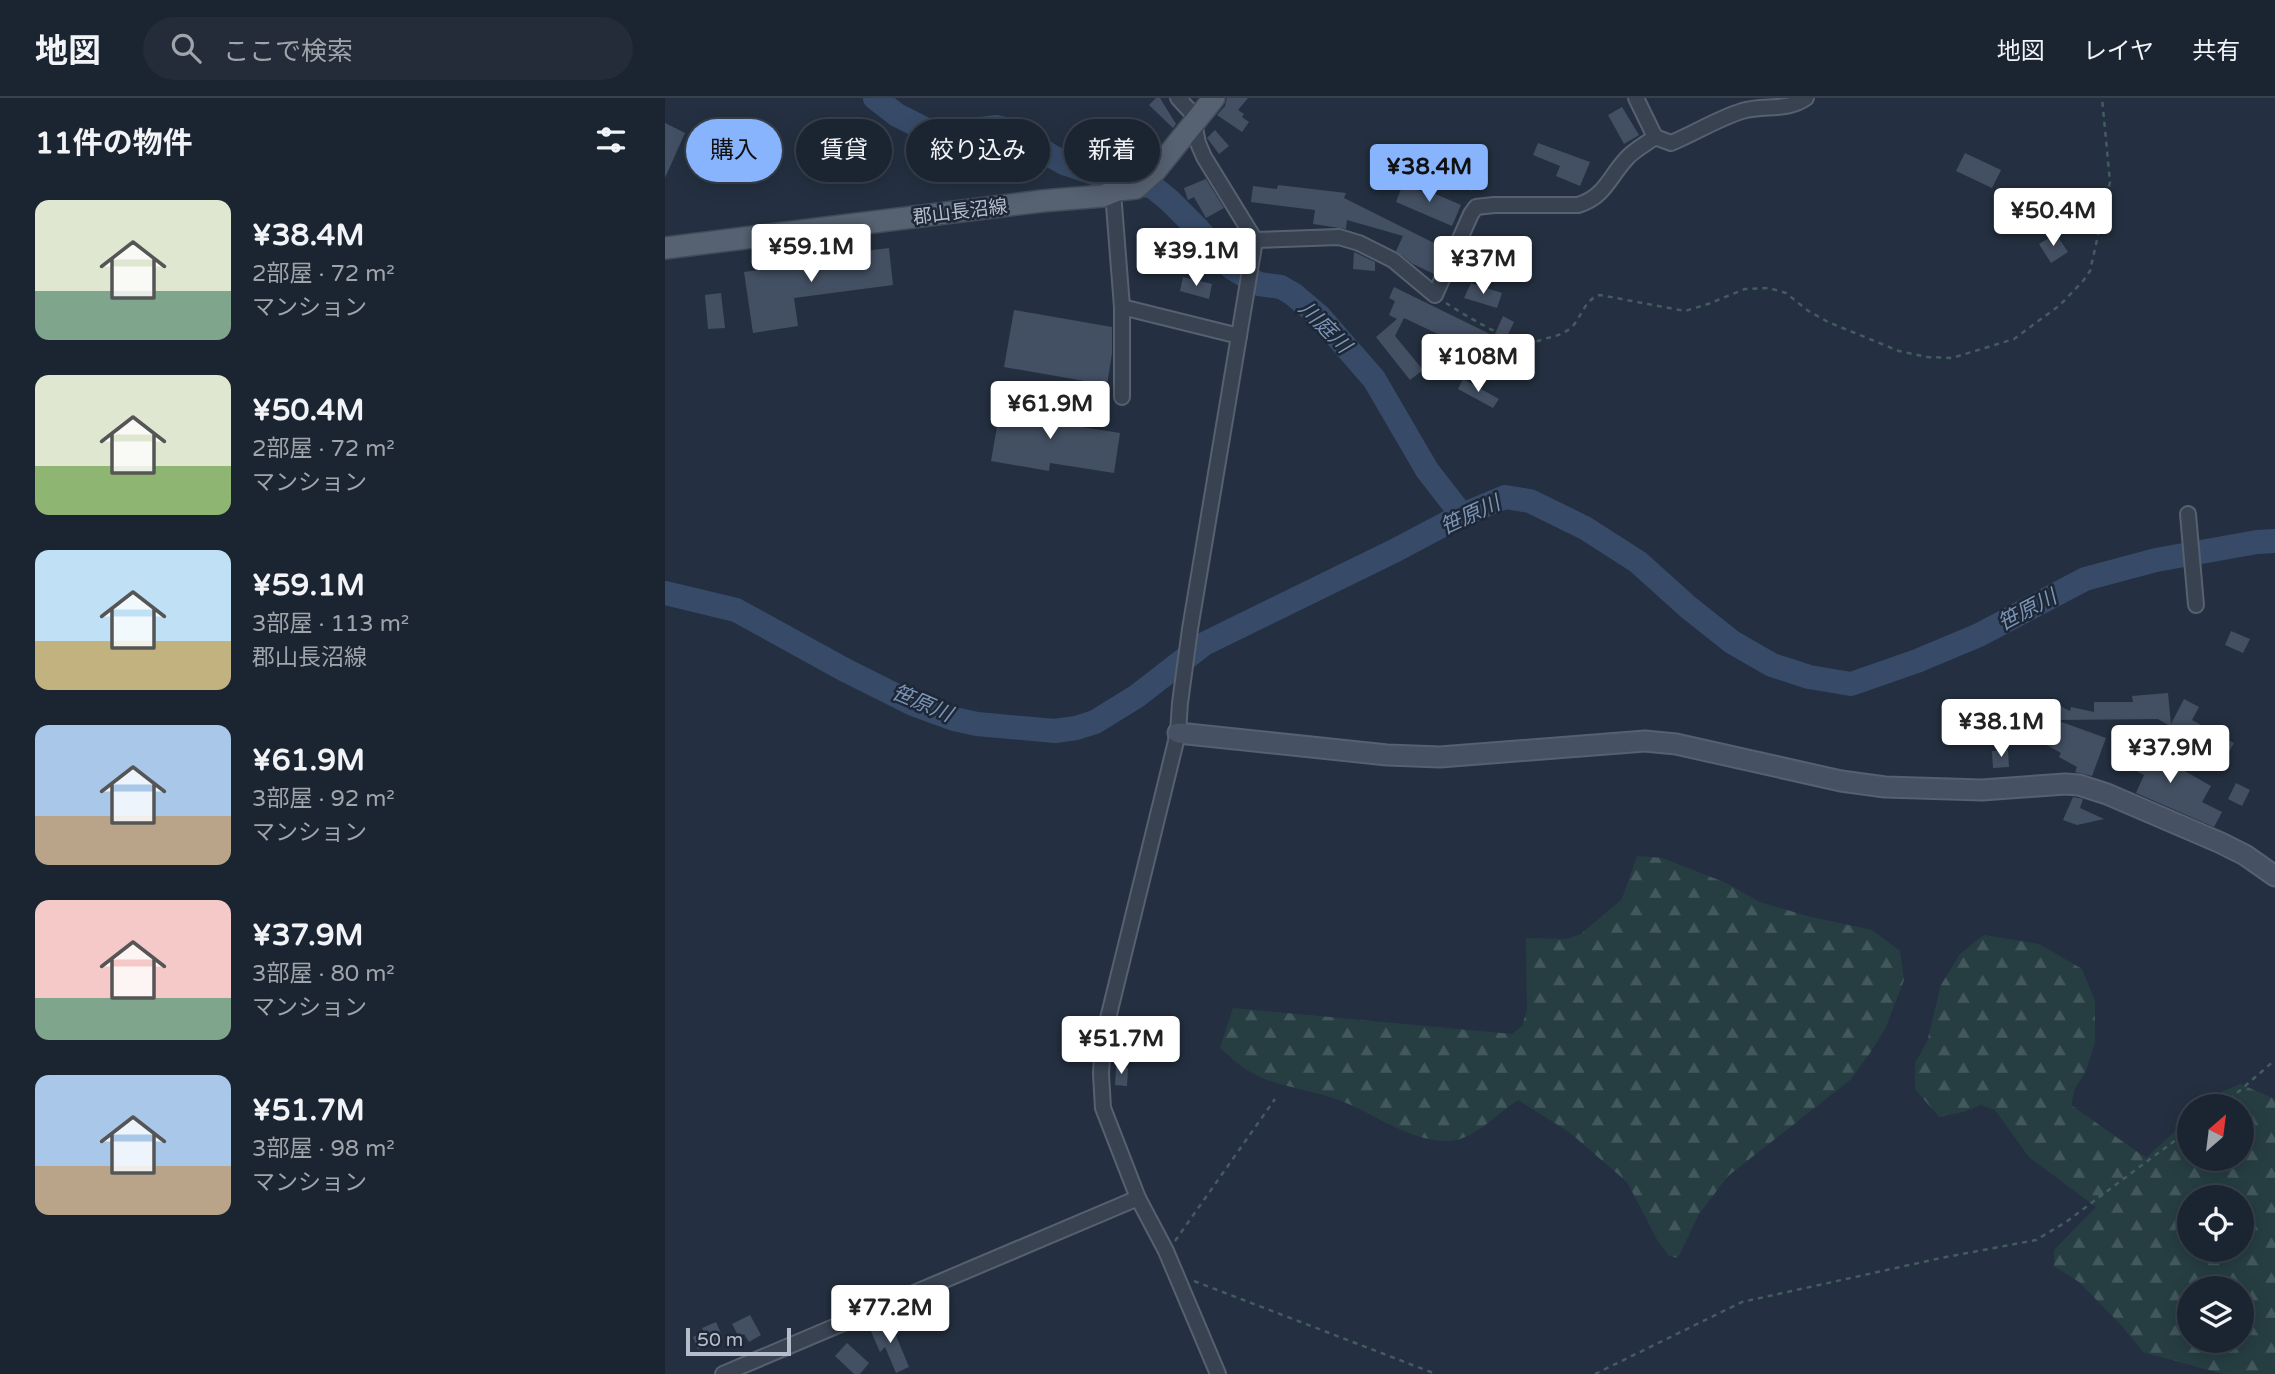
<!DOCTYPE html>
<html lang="ja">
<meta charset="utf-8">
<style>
:root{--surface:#1b2431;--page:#242c39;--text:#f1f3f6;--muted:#a0a4ab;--line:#39414d;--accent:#88b4fd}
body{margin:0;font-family:"Varela Round","Noto Sans JP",sans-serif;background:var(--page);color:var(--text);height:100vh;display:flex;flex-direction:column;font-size:26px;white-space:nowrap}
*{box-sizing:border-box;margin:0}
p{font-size:23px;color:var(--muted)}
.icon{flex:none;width:38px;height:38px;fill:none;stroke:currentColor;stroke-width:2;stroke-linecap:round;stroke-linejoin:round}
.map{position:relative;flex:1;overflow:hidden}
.sheet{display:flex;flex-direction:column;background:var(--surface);width:665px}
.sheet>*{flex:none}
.top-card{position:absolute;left:21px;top:21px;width:665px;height:63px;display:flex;gap:14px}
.needle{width:46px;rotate:28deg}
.tools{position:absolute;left:1512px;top:996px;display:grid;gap:14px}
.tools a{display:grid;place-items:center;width:77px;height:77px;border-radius:50%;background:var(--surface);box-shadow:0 4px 18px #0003,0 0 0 2px var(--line);font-size:35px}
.scale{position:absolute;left:21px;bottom:18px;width:105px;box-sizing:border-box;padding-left:7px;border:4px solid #b5bdcb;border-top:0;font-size:19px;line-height:24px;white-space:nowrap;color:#b5bdcb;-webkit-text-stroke:5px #1d2736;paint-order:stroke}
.price{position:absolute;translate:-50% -60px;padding:0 16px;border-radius:7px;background:#fff;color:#222;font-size:23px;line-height:46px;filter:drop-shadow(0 2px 4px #0008)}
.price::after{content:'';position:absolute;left:50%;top:42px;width:21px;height:16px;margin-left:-10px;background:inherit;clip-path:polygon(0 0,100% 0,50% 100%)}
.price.current{background:var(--accent);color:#111}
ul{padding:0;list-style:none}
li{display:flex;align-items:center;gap:21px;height:175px;padding:0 35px}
li span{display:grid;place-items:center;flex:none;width:196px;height:140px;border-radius:14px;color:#555}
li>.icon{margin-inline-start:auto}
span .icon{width:84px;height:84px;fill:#fffc;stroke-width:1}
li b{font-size:30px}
h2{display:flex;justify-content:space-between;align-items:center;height:84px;padding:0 35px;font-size:30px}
.chip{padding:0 24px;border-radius:32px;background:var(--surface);box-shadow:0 4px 18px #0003,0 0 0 2px var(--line);font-size:24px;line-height:63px}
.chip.current{background:var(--accent);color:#111}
header{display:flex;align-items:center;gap:42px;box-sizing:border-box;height:98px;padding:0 35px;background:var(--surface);border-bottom:2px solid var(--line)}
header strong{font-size:33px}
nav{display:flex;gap:38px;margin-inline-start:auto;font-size:24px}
.search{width:490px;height:63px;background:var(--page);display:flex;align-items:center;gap:18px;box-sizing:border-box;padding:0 24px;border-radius:38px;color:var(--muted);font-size:26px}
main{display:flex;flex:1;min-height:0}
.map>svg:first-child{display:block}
</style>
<header>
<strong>地図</strong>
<div class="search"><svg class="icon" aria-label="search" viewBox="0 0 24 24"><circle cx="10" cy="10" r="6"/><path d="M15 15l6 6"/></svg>ここで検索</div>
<nav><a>地図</a><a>レイヤ</a><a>共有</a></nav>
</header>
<main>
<section class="sheet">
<h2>11件の物件<svg class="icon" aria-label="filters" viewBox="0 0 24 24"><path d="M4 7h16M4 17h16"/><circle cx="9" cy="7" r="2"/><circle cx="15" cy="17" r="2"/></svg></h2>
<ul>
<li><span style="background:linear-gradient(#dfe7d0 65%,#7fa58c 0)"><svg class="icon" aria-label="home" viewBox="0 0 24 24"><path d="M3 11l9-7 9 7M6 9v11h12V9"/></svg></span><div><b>¥38.4M</b><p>2部屋 · 72 m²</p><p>マンション</p></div></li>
<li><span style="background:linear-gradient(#dfe7d0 65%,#8fb573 0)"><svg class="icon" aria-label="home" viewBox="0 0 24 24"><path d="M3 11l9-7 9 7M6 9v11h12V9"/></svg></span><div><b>¥50.4M</b><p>2部屋 · 72 m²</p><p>マンション</p></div></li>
<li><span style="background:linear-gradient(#bfe0f5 65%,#c2b280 0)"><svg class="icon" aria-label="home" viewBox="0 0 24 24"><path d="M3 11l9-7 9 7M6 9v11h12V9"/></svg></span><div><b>¥59.1M</b><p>3部屋 · 113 m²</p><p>郡山長沼線</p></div></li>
<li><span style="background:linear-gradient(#a9c7e8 65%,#b9a48a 0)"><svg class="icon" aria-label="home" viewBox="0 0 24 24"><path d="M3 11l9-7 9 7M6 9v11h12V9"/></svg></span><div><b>¥61.9M</b><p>3部屋 · 92 m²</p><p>マンション</p></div></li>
<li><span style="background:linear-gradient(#f6c9c9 70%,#7fa58c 0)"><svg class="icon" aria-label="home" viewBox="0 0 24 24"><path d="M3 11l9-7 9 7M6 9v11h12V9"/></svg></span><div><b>¥37.9M</b><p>3部屋 · 80 m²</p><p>マンション</p></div></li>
<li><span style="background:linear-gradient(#a9c7e8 65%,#b9a48a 0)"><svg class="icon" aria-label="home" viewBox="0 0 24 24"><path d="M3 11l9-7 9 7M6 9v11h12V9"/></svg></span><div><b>¥51.7M</b><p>3部屋 · 98 m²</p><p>マンション</p></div></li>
</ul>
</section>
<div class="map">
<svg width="1610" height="1276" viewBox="0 0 1610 1276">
<defs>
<pattern id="forest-firs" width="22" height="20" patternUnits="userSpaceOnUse" patternTransform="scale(1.75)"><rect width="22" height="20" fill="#263e42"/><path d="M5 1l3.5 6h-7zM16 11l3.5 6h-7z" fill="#43585c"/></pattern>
</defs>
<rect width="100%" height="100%" fill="#243041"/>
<g fill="url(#forest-firs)" fill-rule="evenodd">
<path d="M972,758l25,2 62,24 36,20 47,14 65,14 28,21 4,29 -18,47 -16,26 -20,27 -122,96 -29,38 -21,44 -9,-2 -11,-15 -31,-59 -58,-50 -51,-32c-19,12 -45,40 -68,41 -43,1 -76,-29 -114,-42 -31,-11 -68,-13 -95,-33 -8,-6 -14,-12 -21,-18l13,-40 279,26 10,-8 5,-16 -1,-72 40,1 15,-5 41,-35z"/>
<path d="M1319,837l55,9 43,25 13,32v42l-10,30 -10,15 -4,17 75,53 43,-40v40h53v-52h-39l11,-11 26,-11 35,15v275h-52l-80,-22 -21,-26 -43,-44 -25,-16v-16l42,-43 -67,-50 -34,-47 -14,-5 -18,7 -24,5 -24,-28v-26l12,-21 14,-57 19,-31zM1524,1099h53v53h-53zM1524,1190h53v52h-53z"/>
</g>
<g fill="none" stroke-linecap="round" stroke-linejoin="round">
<g stroke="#374b69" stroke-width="24">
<path d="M210,0l22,17 32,16 14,3 53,-7 23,5 27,21 18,10 39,13 50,11 17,14 27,27 35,40 27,16 22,3 12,7 26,22 55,63 53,91 35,45"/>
<path d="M0,495l71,17 109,60 68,34 41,15 23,5 78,7 21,-3 19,-6 42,-26 67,-52 192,-94 66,-35 43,-18 25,4 55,27 53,34 50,45 44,35 40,23 37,12 42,7 66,-23 62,-26 106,-56 71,-19 101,-18 18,-1"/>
</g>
</g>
<g fill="#435063">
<path d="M491,0h4l16,26 -3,4 -24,-23z"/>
<path d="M562,0h21l-10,12 6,4 -2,3 7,5 -7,10 -25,-17 8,-9z"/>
<path d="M957,9l17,28 -15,9 -16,-29z"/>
<path d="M0,25l20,10 -20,45z"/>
<path d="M550,32l14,16 -10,8 -12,-16z"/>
<path d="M873,45l52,19 -10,24 -24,-10 4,-10 -27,-11z"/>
<path d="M1300,55l36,17 -9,18 -36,-17z"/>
<path d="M800,75l12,5 -5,13 -12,-6z"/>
<path d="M541,81l18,29 -18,10 -12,-21 -6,3 -4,-12z"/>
<path d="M738,86l20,8 1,-3 37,16 -9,21 -56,-24z"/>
<path d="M613,87l68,8 -2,5 90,45 1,-2 11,5 -12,28 -21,-10 -17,-13 7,-15 -56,-16 -1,9 -33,-5 2,-14 -64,-8 2,-16 24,3z"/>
<path d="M1391,136l12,18 -17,11 -12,-19z"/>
<path d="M224,150l4,37 -99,13 4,28 -45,7 -9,-61 50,-7 -1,-5z"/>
<path d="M827,152l25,12 -8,17 -25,-12z"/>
<path d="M689,154l21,10v9l-22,-2z"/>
<path d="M518,179l29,7 -3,15 -29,-8z"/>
<path d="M806,185l31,10 -5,15 -33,-10z"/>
<path d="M729,189l100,49 9,-20 11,6 -17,35 -24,-12 -13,25 -11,-5 10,-21 -55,-26 -9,18 28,34 -13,10 -34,-43 21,-18 -8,-4 6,-14 -6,-3z"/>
<path d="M56,195l4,35 -17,1 -3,-34z"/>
<path d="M349,212l98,17v26l-5,32 -103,-18z"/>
<path d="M798,281l36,20 -6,9 -35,-19z"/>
<path d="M338,294l22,4 -3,16 36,6 -1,5 63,10 -6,40 -64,-10 -1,8 -58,-10z"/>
<path d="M1566,533l19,8 -7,14 -18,-8z"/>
<path d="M1503,595l3,31 13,-25 15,8 -7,13 42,23 -9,16 -67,-40 -102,1 50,18 -14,38 -17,-4 2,-5 -18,-10 2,-4 -31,-17 22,-34 18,9 1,-4 23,5v-10h39l-1,-6z"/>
<path d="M1462,645l25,12 1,-2 58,33 -9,16 20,10 -8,15 -78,-34 8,-18 -26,-13z"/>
<path d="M1343,652l1,17 -16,1 -1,-17z"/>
<path d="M1571,685l14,7 -8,16 -14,-7z"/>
<path d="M1408,699l10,2 -3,9 24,11 -27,6 -14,-5z"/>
<path d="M451,969l12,1 -1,18 -12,-1z"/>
<path d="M85,1217l11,20 -12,7 -5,-8 -5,3 -7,-13z"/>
<path d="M225,1223l19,46 -13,6 -11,-26 -5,5 -10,-23z"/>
<path d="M51,1224l7,16 -25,11 -5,-12 11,-5 -2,-4z"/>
<path d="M182,1245l22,20 -9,11h-6l-19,-18z"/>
</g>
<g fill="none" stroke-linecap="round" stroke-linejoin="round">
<g stroke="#56606e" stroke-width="18">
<g id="street">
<path d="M513,0l14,15 6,30 6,14 51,83 -65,389 -10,74 -2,30 -75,306 -2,35 2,34 35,90 28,53 52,123"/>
<path d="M971,0l19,39 16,6c24,-10 46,-24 71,-32 22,-7 44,1 64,-13"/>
<path d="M448,94l9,115v90"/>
<path d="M590,142l84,-3 20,6 34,17 42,35 36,-81 5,-7 18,-2h84c27,-8 31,-28 49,-47 7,-8 19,-14 28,-21"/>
<path d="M457,209l117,29"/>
<path d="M1523,416l8,91"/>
<path d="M58,1276l415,-176"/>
</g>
</g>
<g stroke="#56606e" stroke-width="23">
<path id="secondary" d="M513,635l209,22 53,2 205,-16 31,3 165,37 44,6 97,3 83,-6 14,1 28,9 114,49 24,12 30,21"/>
</g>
<g stroke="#424b5a" stroke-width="24">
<path id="primary" d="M0,150l377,-47 61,-5 15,-6 18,-2 20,-18 58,-72"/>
</g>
<g stroke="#445b5f" stroke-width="2.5" stroke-dasharray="5 5" stroke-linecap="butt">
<path d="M781,205c17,11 65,41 85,39 7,0 14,-4 21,-5 7,-2 14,-5 20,-10 10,-11 13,-28 28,-32l85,16 23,-7 37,-15 24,-1 17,5 21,17 21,12 71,29 28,6 25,1 62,-19 46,-34 23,-24 7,-10 20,-89 -8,-84"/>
<path d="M1557,1008l53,-46"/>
<path d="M510,1143l100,-142"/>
<path d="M529,1183l242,93"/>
<path d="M930,1276l147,-72 199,-44 95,-18 30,-18 123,-92"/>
</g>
<use href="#street" stroke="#384251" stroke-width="14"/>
<use href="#secondary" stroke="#465164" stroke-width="19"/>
<use href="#primary" stroke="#566171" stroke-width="21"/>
</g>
<g text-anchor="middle" stroke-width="5" stroke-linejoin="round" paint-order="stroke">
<g font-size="19" fill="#b5bdcb" stroke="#1d2736">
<text transform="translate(295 113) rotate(-7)" y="7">郡山長沼線</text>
</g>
<g font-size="21" font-style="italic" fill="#7b93b4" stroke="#1d2736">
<text transform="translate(660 229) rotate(45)" y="7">川庭川</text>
<text transform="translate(805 417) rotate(-25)" y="7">笹原川</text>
<text transform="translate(1362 512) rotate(-28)" y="7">笹原川</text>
<text transform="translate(257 605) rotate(23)" y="7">笹原川</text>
</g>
</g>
</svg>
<div class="tools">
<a><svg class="needle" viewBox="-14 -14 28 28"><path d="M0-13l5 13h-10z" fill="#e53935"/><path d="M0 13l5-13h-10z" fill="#a0a4ab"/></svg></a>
<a><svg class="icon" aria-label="locate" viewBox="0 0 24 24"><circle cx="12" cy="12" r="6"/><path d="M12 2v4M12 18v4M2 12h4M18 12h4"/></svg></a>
<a><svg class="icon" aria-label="layers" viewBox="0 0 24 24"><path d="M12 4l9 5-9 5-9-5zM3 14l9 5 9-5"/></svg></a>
</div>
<div class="scale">50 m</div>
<b class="price current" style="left:764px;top:106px">¥38.4M</b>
<b class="price" style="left:1388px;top:150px">¥50.4M</b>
<b class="price" style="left:146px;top:186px">¥59.1M</b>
<b class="price" style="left:531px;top:190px">¥39.1M</b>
<b class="price" style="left:818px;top:198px">¥37M</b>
<b class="price" style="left:813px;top:296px">¥108M</b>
<b class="price" style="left:385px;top:343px">¥61.9M</b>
<b class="price" style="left:1336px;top:661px">¥38.1M</b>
<b class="price" style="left:1505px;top:687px">¥37.9M</b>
<b class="price" style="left:456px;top:978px">¥51.7M</b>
<b class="price" style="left:225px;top:1247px">¥77.2M</b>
<div class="top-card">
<a class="chip current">購入</a>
<a class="chip">賃貸</a>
<a class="chip">絞り込み</a>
<a class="chip">新着</a>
</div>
</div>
</main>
